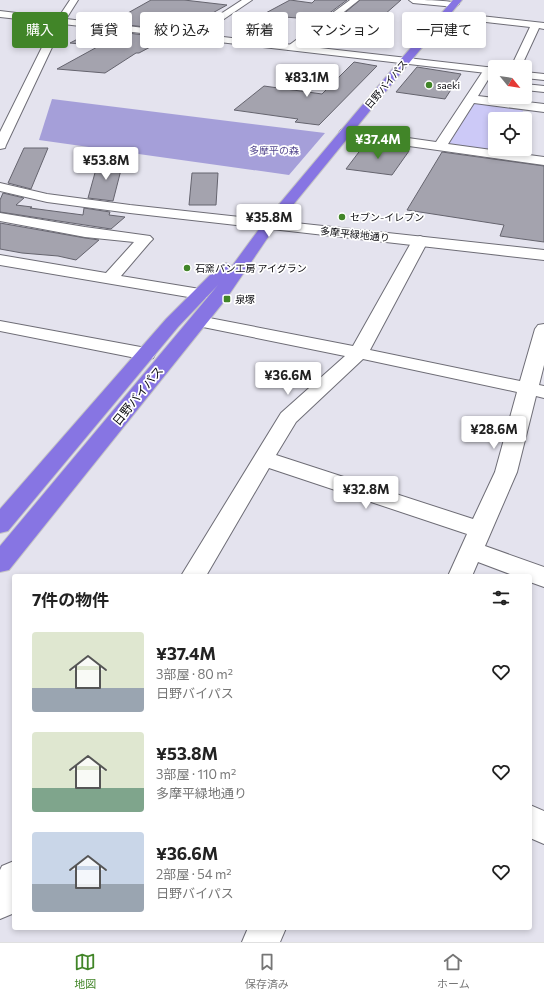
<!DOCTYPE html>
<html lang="ja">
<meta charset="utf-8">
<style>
:root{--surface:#fff;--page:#f2f2f2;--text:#222;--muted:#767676;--line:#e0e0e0;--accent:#418528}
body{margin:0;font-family:Commissioner,"Noto Sans JP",sans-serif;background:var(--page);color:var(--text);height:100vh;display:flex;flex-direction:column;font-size:15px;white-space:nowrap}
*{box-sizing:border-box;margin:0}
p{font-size:13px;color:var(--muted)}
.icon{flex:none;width:22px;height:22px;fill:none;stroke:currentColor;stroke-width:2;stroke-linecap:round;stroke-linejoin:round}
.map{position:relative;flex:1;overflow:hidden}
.side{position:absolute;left:12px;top:574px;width:520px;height:356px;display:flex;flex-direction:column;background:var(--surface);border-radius:4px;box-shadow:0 2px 6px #0003}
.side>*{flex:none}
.top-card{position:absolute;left:12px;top:12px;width:520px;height:36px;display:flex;gap:8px}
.needle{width:26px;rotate:120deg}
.tools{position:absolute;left:488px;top:60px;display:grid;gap:8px}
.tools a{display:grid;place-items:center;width:44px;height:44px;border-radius:4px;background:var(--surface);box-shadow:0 2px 6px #0003;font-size:20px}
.price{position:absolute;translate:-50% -34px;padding:0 9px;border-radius:4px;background:#fff;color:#222;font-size:13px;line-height:26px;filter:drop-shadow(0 1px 2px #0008)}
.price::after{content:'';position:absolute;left:50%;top:24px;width:12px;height:9px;margin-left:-6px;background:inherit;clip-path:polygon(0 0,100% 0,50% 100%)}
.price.active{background:var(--accent);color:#fff}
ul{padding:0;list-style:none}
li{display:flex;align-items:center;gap:12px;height:100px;padding:0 20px}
li span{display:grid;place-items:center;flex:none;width:112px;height:80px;border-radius:4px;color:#555}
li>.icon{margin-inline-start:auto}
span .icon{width:48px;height:48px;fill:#fffc;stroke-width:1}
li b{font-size:17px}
h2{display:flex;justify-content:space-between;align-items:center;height:48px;padding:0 20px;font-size:17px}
.pill{padding:0 14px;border-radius:4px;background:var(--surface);box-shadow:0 2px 6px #0003;font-size:14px;line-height:36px}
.pill.active{background:var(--accent);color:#fff}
.tabs{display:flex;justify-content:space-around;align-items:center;height:56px;border-top:1px solid var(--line);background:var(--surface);font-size:11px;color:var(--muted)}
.tabs a{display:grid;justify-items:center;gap:2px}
.tabs .active{color:var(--accent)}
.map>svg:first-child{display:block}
</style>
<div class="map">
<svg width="544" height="942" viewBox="0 0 544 942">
<rect width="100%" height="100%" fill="#e4e3ee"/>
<path fill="#ccc9f7" d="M471,99l55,6 -7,14h-24v30h9l-3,6 -61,-9z"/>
<path fill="#a59fd9" d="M52,99l273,34 -36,42 -250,-35z"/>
<g fill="#a4a3ae" stroke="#65646e">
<path d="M151,0h33l43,5 -47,26 -70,-8z"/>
<path d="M290,0l22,3 3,-3h32l-27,20 -58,-5z"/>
<path d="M360,0h41l-34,30 -27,-4 5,-3 -11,-1z"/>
<path d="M97,29l70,9 -28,15h-3l-31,20 -48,-4 42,-23 -29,-3z"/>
<path d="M354,62l23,4 -58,59 -24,-3 3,-3 -64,-9 30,-24 58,8z"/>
<path d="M417,67l44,7 -16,25 -49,-7z"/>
<path d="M365,144l44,7 -17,24 -46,-6z"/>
<path d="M24,148h24l-17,41 -23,-6z"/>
<path d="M442,152l102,14v76l-44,-6 4,-11 -97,-15z"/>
<path d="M98,162h25l-10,39 -25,-3z"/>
<path d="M192,173h26l-2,32h-27z"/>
<path d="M3,193l21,5 -8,7 16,2 -2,1 53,7 1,-7 26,4 -1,3 16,2 -14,12 -111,-17v-12z"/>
<path d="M0,223l85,15 14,2 -23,20 -18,-4 -36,-3 -22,-4z"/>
</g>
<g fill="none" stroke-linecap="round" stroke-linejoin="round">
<g stroke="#6e6d76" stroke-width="2">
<g id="street">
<path d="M242,0h10l-56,38h-6l-2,-2 2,-2z"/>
<path d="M350,0h9l-63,50h-8l-1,-2 1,-2z"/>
<path d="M409,0c11,0 43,0 50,4l-4,3 -42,-4z"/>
<path d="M445,12l99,11v6l-5,-1 -18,39h-10l19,-40 -88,-10 -2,-2z"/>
<path d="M489,67l5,3 -16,26 66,8v8l-70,-9 -26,41 96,13v8l-199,-28 -4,-1 -2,-3 2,-3 4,-1 91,13 49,-74z"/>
<path d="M525,84l19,2v6l-19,-2z"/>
<path d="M0,213l85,14 65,9 3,3 -3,3 -29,34 79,13 6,1 2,4 -2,4 -6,1 -200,-34v-10l106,18 28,-31 -49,-5 -85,-16z"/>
<path d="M420,236l5,2 3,3 -58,109 150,31 15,-52 3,-4 6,-1v41l-5,20 5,1v12l-8,-2 -19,76 -32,74 59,21v20l-14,-5v-6h-15l-37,-14 -6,14h-24l19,-42 -198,-66 -63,108h-25l100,-163 64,-57 -152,-31 -3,-4 3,-4 6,-1 154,30 59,-105 3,-3zM363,359l154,33 -22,80 -22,47 -197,-64 20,-33z"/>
<path d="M0,321l146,27 7,2 2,4 -2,4 -7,2 -146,-29z"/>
<path d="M530,805l14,6v33l-14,-6z"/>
<path d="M14,861v50l-2,3 -12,5v-49l2,-4z"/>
<path d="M248,928h38l-6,14h-38z"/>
</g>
</g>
<g stroke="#6e6d76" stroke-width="2">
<g id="secondary">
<path d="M70,0h8l-12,19 429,49v6l-432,-50 -57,121 -1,3 -5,1v-17l54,-109 -54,-6v-6l58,7z"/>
<path d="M525,72l19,2v6l-19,-2z"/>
<path d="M0,183l47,11 83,11 414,45v10l-414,-47 -83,-11 -47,-11z"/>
</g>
</g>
<g stroke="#c4c4c5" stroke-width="2">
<path id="highway" d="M453,0h9l-53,63 -134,164 -49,72 -217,271 -9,2v-26l218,-261 -40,42 -170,204 -8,2v-24l166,-190 54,-54 6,-2 6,3 33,-45 136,-162z"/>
</g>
<use href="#street" fill="#fff" fill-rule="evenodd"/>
<use href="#secondary" fill="#fff" fill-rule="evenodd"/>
<use href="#highway" fill="#8775e3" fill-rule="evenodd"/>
</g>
<g fill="#418528" stroke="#fff" stroke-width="1.5">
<circle cx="429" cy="85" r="4"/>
<circle cx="342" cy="217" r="4"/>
<circle cx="187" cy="268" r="4"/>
<rect x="223" y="295" width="8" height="8" rx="2"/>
</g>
<g text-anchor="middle" stroke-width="3.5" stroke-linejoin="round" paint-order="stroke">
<g font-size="10" fill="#0b0b0f" stroke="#fff">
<text transform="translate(386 84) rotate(-50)" y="4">日野バイパス</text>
<text transform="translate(355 234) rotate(6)" y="4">多摩平緑地通り</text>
</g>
<g font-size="10" fill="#0b0b0f" stroke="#fff" text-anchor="start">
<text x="437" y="89">saeki</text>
<text x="350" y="221">セブン-イレブン</text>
<text x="195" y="272">石窯パン工房 アイグラン</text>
<text x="235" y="303">泉塚</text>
</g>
<g font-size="10" fill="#52468d" stroke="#fff">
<text x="274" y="154">多摩平の森</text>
</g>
<g font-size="12" fill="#0b0b0f" stroke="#fff">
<text transform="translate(138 396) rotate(-51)" y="4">日野バイパス</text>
</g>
</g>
</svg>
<div class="tools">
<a><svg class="needle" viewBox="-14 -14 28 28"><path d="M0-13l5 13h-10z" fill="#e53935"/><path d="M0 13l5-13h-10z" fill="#767676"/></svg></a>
<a><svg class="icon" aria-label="locate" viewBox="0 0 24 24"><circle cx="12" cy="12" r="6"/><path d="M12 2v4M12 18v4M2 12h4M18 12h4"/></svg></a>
</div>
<b class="price" style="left:307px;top:98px">¥83.1M</b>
<b class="price active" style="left:378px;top:160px">¥37.4M</b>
<b class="price" style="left:106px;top:181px">¥53.8M</b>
<b class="price" style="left:269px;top:238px">¥35.8M</b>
<b class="price" style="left:288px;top:396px">¥36.6M</b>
<b class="price" style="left:494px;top:450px">¥28.6M</b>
<b class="price" style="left:366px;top:510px">¥32.8M</b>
<div class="top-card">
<a class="pill active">購入</a>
<a class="pill">賃貸</a>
<a class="pill">絞り込み</a>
<a class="pill">新着</a>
<a class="pill">マンション</a>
<a class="pill">一戸建て</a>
</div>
<section class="side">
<h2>7件の物件<svg class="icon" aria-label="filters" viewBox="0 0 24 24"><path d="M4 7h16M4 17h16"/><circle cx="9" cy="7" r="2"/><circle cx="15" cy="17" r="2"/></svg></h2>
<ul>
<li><span style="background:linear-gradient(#dfe7d0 70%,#9aa5b1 0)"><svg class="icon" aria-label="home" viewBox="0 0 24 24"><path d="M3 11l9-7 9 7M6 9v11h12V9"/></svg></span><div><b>¥37.4M</b><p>3部屋 · 80 m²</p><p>日野バイパス</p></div><svg class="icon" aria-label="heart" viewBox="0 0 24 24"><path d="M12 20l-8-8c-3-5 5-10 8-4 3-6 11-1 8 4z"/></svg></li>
<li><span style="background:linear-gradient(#dfe7d0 70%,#7fa58c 0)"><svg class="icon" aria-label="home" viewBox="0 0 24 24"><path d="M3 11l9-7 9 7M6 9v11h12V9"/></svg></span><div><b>¥53.8M</b><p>3部屋 · 110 m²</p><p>多摩平緑地通り</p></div><svg class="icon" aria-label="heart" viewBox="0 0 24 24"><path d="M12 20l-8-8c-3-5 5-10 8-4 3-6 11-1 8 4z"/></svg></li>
<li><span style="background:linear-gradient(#c9d6e8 65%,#9aa5b1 0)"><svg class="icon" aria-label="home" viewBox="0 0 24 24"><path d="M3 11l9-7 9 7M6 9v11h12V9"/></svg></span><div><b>¥36.6M</b><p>2部屋 · 54 m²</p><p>日野バイパス</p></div><svg class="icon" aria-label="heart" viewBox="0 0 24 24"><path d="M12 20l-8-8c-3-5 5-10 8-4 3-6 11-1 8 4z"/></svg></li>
</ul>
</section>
</div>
<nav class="tabs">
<a class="active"><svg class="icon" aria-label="map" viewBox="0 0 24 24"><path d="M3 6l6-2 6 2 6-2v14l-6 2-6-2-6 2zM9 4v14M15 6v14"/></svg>地図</a>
<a><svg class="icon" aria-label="saved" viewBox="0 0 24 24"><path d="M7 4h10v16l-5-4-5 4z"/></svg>保存済み</a>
<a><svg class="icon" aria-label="home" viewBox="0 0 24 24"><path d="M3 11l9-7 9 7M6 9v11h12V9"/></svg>ホーム</a>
</nav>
